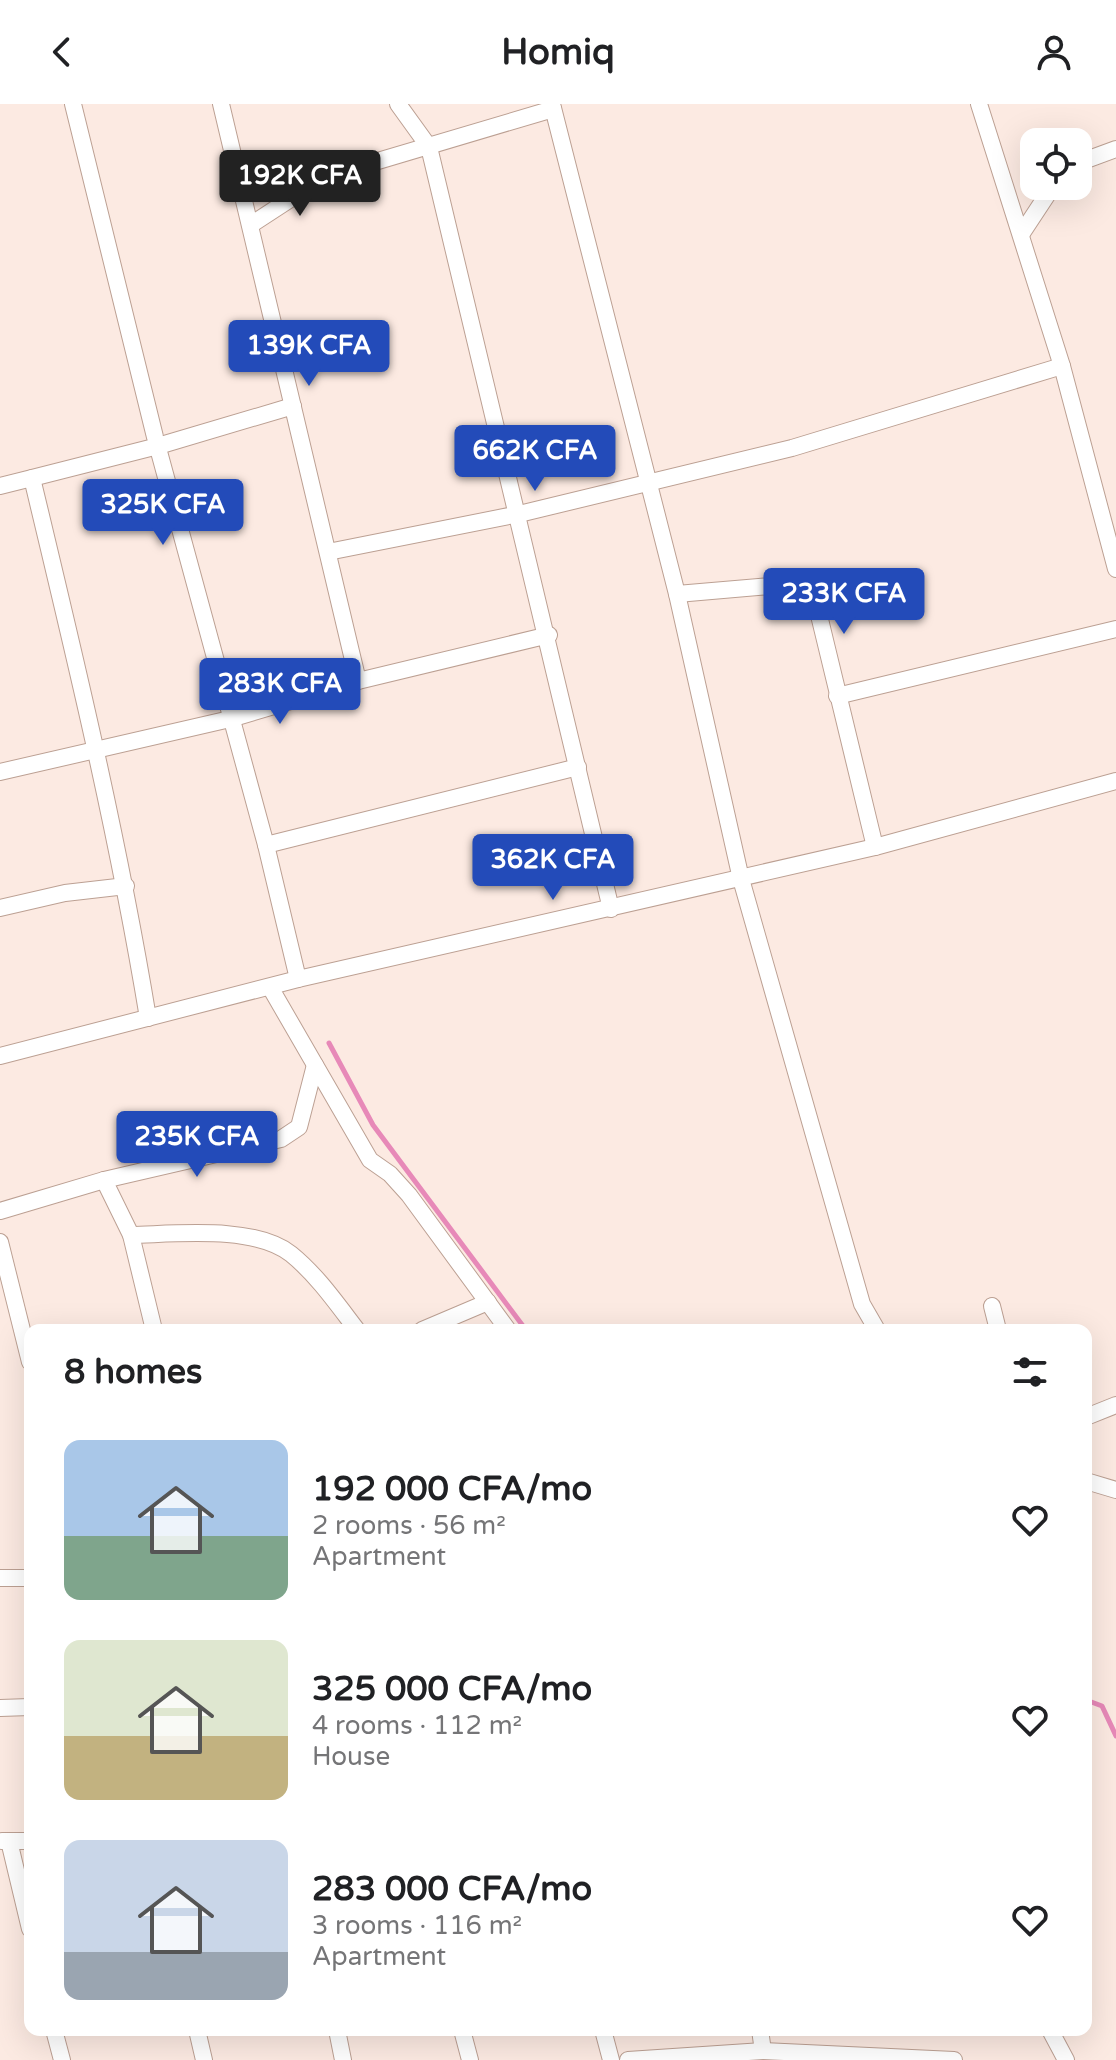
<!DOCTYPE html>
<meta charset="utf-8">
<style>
:root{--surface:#fff;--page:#f6f6f6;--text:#202124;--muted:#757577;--accent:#234bb9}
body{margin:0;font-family:"Varela Round",sans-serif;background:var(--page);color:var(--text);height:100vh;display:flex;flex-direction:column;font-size:30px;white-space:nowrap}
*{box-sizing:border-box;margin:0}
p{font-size:26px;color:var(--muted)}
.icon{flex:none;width:44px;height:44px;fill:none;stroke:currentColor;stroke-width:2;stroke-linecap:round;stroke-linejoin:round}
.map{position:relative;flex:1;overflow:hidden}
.details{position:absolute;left:24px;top:1220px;width:1068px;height:712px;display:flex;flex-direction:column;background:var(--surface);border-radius:16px;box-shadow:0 8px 32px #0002}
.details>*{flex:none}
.fabs{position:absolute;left:1020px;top:24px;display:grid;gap:16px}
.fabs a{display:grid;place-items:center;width:72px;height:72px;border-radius:16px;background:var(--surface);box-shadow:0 8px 32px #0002;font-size:40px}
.price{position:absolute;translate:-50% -68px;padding:0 18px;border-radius:8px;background:var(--accent);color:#fff;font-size:26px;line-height:52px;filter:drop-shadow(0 2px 4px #0008)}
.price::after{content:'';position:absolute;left:50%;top:48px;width:24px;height:18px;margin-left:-12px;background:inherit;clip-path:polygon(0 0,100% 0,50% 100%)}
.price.current{background:#222;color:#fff}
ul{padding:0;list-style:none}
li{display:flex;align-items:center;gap:24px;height:200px;padding:0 40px}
li span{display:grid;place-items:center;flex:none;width:224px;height:160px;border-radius:16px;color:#555}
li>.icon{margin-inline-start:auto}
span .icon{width:96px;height:96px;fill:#fffc;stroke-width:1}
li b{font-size:34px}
h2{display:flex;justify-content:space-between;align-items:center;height:96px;padding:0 40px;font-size:34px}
header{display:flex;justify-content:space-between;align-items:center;height:104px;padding:0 40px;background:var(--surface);font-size:36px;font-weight:700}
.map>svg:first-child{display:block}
</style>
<header><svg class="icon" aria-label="back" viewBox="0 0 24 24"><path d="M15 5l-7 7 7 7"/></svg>Homiq<svg class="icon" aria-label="person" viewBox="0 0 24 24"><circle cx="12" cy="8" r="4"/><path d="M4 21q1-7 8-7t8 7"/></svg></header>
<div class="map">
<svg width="1116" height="1956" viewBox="0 0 1116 1956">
<rect width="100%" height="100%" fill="#fceae2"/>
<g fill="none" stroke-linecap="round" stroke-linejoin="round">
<g stroke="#e789b8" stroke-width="5">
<path d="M329,939l44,82 153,205"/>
<path d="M1086,1596l16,6 14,30"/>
</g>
<g stroke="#bca093" stroke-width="18">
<g id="minor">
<path d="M73,0l82,333 111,408 32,134"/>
<path d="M221,0l137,577"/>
<path d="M398,0l31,43 182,762"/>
<path d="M552,0l125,490 64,285 121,425 15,26"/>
<path d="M979,0l83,262 54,203"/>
<path d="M1078,59l38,-14"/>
<path d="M237,60l87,13"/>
<path d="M252,120l72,-47 229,-68"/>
<path d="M1022,129l31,-47"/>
<path d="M32,374l126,-32 135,-40"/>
<path d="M0,382l32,-8c43,179 86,358 116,540"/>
<path d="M328,448l191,-38 273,-66 270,-82"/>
<path d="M677,490l105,-9 20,6 15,16 58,240"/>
<path d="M837,592l279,-67"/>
<path d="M0,668l230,-53 128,-38 191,-46"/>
<path d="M266,741l312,-78"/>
<path d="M0,804l65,-15 61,-7"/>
<path d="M270,883l100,173 20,14 19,21 99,135"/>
<path d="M0,952l298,-77 577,-132 241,-66"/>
<path d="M104,1076l27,55 23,95"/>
<path d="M0,1107l104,-31 177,-41 18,-12 16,-62"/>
<path d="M131,1131c45,-1 123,-10 160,19 26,21 46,50 66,76"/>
<path d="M0,1138l30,120"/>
<path d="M992,1202l6,24"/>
<path d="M422,1226l66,-28"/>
<path d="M1086,1313l30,-12"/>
<path d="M1086,1377l30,9"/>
<path d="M0,1474h30"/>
<path d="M0,1604l30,-1"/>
<path d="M2,1737h28"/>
<path d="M9,1737l21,88"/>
<path d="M54,1926l8,30"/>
<path d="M197,1926l7,30"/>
<path d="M337,1926l6,30"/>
<path d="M462,1926l8,30"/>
<path d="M603,1926l8,30"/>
<path d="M760,1926l3,21"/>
<path d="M1050,1926l16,30"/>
<path d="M628,1956l135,-9 191,9"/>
</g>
</g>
<use href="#minor" stroke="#fff" stroke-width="16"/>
</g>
</svg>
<div class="fabs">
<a><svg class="icon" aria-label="locate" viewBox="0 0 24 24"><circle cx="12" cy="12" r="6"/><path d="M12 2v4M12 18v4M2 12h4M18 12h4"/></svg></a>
</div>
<b class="price current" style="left:300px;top:114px">192K CFA</b>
<b class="price" style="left:309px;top:284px">139K CFA</b>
<b class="price" style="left:535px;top:389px">662K CFA</b>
<b class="price" style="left:163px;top:443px">325K CFA</b>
<b class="price" style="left:844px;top:532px">233K CFA</b>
<b class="price" style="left:280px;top:622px">283K CFA</b>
<b class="price" style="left:553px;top:798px">362K CFA</b>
<b class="price" style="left:197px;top:1075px">235K CFA</b>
<section class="details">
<h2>8 homes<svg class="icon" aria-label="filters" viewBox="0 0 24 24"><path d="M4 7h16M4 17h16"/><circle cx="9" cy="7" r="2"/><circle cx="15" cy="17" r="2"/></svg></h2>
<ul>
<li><span style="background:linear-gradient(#a9c7e8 60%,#7fa58c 0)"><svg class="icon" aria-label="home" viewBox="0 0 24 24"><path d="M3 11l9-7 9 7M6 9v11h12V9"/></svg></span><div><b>192 000 CFA/mo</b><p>2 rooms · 56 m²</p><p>Apartment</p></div><svg class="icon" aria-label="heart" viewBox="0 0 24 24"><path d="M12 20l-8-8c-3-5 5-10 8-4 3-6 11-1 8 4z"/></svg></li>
<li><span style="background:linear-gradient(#dfe7d0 60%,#c2b280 0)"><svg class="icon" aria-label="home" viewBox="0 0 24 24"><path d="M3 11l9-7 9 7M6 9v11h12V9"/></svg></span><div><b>325 000 CFA/mo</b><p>4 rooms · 112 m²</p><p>House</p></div><svg class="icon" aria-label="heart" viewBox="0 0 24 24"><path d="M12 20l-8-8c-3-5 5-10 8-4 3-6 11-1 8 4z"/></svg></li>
<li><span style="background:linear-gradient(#c9d6e8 70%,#9aa5b1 0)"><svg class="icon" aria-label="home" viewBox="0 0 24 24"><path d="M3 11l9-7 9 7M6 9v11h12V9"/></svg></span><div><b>283 000 CFA/mo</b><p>3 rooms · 116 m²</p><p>Apartment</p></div><svg class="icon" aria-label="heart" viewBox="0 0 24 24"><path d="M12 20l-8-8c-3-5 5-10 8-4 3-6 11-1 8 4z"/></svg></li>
</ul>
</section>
</div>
